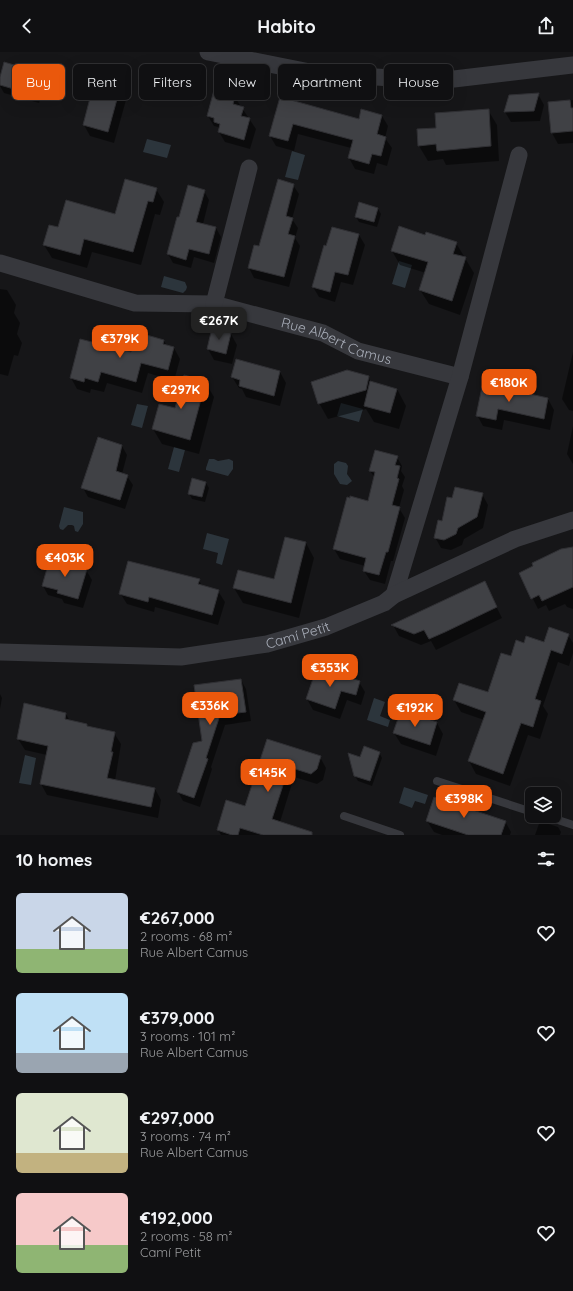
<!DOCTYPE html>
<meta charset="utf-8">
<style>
:root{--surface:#101012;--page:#1e1e20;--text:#f1f3f6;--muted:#9c9d9f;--line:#303032;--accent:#ea580c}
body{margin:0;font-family:Quicksand,sans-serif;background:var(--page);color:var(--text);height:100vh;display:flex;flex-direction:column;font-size:15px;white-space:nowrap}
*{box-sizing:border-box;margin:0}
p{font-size:13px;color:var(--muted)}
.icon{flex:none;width:22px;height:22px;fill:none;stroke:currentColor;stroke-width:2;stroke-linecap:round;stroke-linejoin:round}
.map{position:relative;height:783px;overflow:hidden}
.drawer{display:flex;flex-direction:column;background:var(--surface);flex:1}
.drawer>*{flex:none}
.top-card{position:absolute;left:12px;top:12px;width:549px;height:36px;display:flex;gap:8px}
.buttons{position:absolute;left:525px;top:735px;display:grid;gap:8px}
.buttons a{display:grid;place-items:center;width:36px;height:36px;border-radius:6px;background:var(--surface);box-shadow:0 4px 16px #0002,0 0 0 1px var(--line);font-size:20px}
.price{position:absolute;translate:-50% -34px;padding:0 9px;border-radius:8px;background:var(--accent);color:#fff;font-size:13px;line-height:26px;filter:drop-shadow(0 1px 2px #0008)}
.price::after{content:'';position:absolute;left:50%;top:24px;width:12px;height:9px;margin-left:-6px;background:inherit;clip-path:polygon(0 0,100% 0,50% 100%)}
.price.selected{background:#222;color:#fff}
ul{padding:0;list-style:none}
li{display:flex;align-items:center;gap:12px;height:100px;padding:0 16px}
li span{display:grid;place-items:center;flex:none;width:112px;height:80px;border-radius:6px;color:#555}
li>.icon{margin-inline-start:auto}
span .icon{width:48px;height:48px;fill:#fffc;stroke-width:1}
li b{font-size:17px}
h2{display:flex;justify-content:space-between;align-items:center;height:48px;padding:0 16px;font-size:17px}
.tag{padding:0 14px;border-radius:6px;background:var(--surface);box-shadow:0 4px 16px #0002,0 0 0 1px var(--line);font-size:14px;line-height:36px}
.tag.selected{background:var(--accent);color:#fff}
header{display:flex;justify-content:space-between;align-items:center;height:52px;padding:0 16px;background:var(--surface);font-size:18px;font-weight:700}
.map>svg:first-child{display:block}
</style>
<header><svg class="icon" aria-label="back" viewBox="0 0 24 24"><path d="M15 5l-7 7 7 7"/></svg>Habito<svg class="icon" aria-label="share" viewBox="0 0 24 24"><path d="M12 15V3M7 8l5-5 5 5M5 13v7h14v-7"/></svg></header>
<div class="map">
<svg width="573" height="783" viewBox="0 0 573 783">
<rect width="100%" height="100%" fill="#161618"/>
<g fill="#2c353c">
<path d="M147,87l24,6 -4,13 -24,-6z"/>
<path d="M292,99l13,4 -7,25 -13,-3z"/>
<path d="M399,209l13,4 -7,23 -13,-4z"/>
<path d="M164,224l21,6 2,5 -1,3 -3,3 -22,-6z"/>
<path d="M341,351l22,6 -4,13 -22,-6z"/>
<path d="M137,352l11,2 -6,22 -11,-3z"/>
<path d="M174,395l11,3 -6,22 -11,-3z"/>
<path d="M209,407h5l4,2 11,-2 4,2v8l-5,7 -22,-6v-2z"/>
<path d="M338,409l8,2 2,3 -1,8 5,7 -5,4 -7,-1 -6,-10v-10z"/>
<path d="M64,455l19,5v12l-5,8 -3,-1 -1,-5 -2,-1h-4l-5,5 -3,-1 -1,-3z"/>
<path d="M207,481l22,6 -7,26 -6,-2 2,-10 -15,-4z"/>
<path d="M374,646l11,4 -5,14 10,4 -2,7 -21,-7z"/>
<path d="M25,703l11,3 -5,27 -12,-2z"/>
<path d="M404,735l24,8 -3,9 -10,-3 -3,7 -13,-5z"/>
</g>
<g fill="#0007">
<path d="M40,22l5,8 -6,21 -35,-10 -4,-7v-6z"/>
<path d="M122,30l6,11 -14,50 -24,-7 -6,-11z"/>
<path d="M538,42l6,11 -4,16 -29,1 -6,-10z"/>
<path d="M234,44l22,33 -6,20 -25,-7 -6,-10 -1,-5 -4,-1 -6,-10z"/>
<path d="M280,47l79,22 3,-11 20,6 6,10 -3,12 7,10 -5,18 -10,-3 -3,11 -19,-5 -6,-11 2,-10 -53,-14 -4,17 -18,-5 -6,-10z"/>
<path d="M573,48v43l-15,1 -6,-11 -3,-30z"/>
<path d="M488,58l9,15 2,36 -53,4 -3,-6 -15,2 -9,-15 18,-17z"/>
<path d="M293,133l6,9 -7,25 6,9 -3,10 5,8 -11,41 -35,-9 -5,-10z"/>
<path d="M156,137l8,13 -4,13 -5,-1 -14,51 -49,-13 -5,16 -35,-10 -8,-13 15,-17 57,-13z"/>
<path d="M204,139l5,9 -6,24 13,4 5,9 -7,26 -20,-6 -3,11 -18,-5 -5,-9 10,-36h2z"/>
<path d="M378,157l3,5 -4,13 -18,-5 -3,-5z"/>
<path d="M359,183l6,10 -12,40 -12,-3 -6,20 -16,-5 -6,-10 14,-40z"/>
<path d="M426,184l30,7 18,30 -14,42 -31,-11 -9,-14 6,-17 -26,-8 -8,-14z"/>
<path d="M0,237l7,1 9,15 -2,8 6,10 -3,11 5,9 -4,13 -4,-1 -6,21 -8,-2z"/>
<path d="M231,282l6,11 -5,19 -18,-4 -6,-11z"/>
<path d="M164,289l3,5 7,2 6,11 -6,22 -26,-8 -6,20 -35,-10 -3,9 -13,-3 -1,4 -13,-4 -6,-11z"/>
<path d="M573,300v59l-4,-1 -7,-11z"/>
<path d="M280,320l6,11 -6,23 -34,-9 -4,-8 -3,-1 -7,-11z"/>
<path d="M368,325l3,5 26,7 9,17 -7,23 -25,-7 -8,-13 -38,10 -9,-16z"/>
<path d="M205,330l9,15 -15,57 -37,-10 -9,-15z"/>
<path d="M499,336l49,11 6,11 -4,20 -46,-10 -2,10 -19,-4 -6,-11z"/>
<path d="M573,374v38l-6,-10z"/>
<path d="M122,394l5,9 -5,19 5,2 6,9 -8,24 -37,-12 -5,-9z"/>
<path d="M397,405l5,9 -1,5 4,6 -3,9 2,4 -5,18 6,10 -12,43h-2l-6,23 -15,-4 -6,-9 1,-5 -25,-7 -6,-10 34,-47 7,-24 -5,-7z"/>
<path d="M206,431l3,5 -4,14 -13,-3 -3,-6z"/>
<path d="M482,442l6,11 -5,23 -19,11 -2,6 -11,5 -10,-2 -6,-11 7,-15z"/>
<path d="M306,491l8,15 -15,60 -56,-15 -9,-15 40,-8z"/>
<path d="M573,496v61l-6,-2 -2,-3 -16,7 -3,-6 -8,4 -18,-36z"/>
<path d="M86,518l6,10 -9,28 -19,-5 -2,-4 -14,-4 -5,-9z"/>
<path d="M199,528l3,6 16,5 7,11 -7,23 -63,-18 -1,5 -27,-8 -7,-11z"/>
<path d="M484,530l18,36 -66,32 -5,-9 -10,4 -22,-9 -6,-11z"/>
<path d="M568,583l5,8v10l-4,13 -11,-4 -15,44 5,8 -8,25 -12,-4 -18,51 -34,-12 -7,-13 15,-41 -23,-8 -7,-12 34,-7 23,-35 13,-14 21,-1z"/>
<path d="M241,628l5,9 5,32 -26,4 -14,42 1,2 -12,38 -17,-6 -5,-9 25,-50z"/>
<path d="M359,630l6,10 -4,13 -14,-5 -7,19 -27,-9 -6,-11z"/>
<path d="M0,642l2,4 -2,11z"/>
<path d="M66,662l4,7 17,3 2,4 25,5 7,11 -6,37 40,8 6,11 -3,18 -111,-23 -6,-11 6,-29 -22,-5 -7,-11z"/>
<path d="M437,671l6,11 -7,22 -35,-12 -7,-11z"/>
<path d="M268,688l52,17 6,11 -3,12 -6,4 -23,-7 -14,45 20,13h-79l-3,-5 28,-23z"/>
<path d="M379,700l3,6 -10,28 -14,-5 -3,-5 6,-18z"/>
<path d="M427,769h78l6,11 -1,3h-68l-8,-3z"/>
<path d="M540,769l18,6 3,5 -1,3h-25z"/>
</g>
<g fill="#404145" stroke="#303034">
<path d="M4,10l37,11 -7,22 -34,-10v-8z"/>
<path d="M96,23l26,6 -14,51 -25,-7z"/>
<path d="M214,38l21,6 -2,8 11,3 -3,9 9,2 -6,22 -26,-8 2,-8 -6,-2v-4l-7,-2z"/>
<path d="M539,41l-5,18 -30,1 5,-17z"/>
<path d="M280,45l79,22 2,-10 21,6 -5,19 9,3 -5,19 -9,-2 -3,10 -21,-6 5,-18 -60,-16 -5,17 -19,-5z"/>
<path d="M570,48l1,8h2v23l-22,2 -3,-31z"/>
<path d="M489,57l2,37 -54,5 -1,-7 -18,2 -1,-17 19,-1 -1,-15z"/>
<path d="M125,127l32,9 -4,14 -5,-1 -15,51 -49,-13 -4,16 -37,-10 6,-20 9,2 8,-27 49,14z"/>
<path d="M278,127l16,5 -8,32 7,2 -5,16 7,2 -11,41 -36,-9 6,-23 5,1z"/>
<path d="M188,133l17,5 -9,32 20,5 -7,27 -20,-5 -3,11 -19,-6 10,-37h2z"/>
<path d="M359,150l19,6 -4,14 -19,-5z"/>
<path d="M399,174l26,9 1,-3 31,10 -4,12 13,3 -14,44 -33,-11 9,-28 -37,-11z"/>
<path d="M332,175l27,7 -11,41 -13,-3 -5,20 -18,-5 12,-42 2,1z"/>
<path d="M212,276l19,5 -5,21 -19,-5z"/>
<path d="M136,280l28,8 -1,4 11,3 -6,23 -27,-7 -5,19 -35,-10 -3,10 -13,-4 -1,4 -14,-4 10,-39 51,13z"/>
<path d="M236,307l44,12 -6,25 -35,-10 1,-6 -9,-3z"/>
<path d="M347,318l22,6 -3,14 -48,14 -7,-22z"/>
<path d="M184,323l22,6 -16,59 -38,-11 7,-25 16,4z"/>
<path d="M370,329l27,8 -7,24 -26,-7z"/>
<path d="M483,330l15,3v2l50,11 -4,21 -46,-10 -2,11 -20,-4z"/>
<path d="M98,385l24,8 -6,26 12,4 -8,25 -39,-12z"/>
<path d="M375,398l23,6 -3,9 5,1 -3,12 2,1 -7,26 8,2 -12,45h-2l-7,23 -16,-4 3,-13 -33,-9 14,-52 3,1v-2l18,5 7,-29 -6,-1z"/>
<path d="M192,426l14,4 -4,15 -14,-3z"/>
<path d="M455,435l28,6 -6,24 -19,11 -2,6 -12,6 -10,-2 4,-18 4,1 5,-24 5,1z"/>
<path d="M285,485l21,5 -15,61 -58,-15 5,-18 36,9z"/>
<path d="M573,495v40l-31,14 -3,-6 -8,4 -12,-26 14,-7 -1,-3 29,-14z"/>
<path d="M50,506l37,11 -9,30 -21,-6 1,-3 -16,-4z"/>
<path d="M128,509l72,18 -2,5 21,6 -7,25 -63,-18 -1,5 -29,-8z"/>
<path d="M485,529l12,26 -52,25 -16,7 -5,-9 -10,4 -23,-9z"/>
<path d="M549,575l20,7 -7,20 -11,-4 -16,49 6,2 -8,26 -12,-4 -18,51 -35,-13 18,-49 -33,-12 6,-17 29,9 13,-39 10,3 5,-16 8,3 2,-7 18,6z"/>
<path d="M317,615l43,14 -4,14 -15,-4 -6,18 -29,-10z"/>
<path d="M241,627l5,33 -26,3 -14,43 2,1 -14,39 -17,-6 16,-49 9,-2 -8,-56z"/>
<path d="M24,651l42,10 -1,6 22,5v2l28,6 -4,20h2l-6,26 48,10 -4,19 -111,-23 8,-38 -31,-7z"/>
<path d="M401,658l36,12 -7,23 -37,-12z"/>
<path d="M267,687l54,17 -4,13 -6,5 -22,-7 -17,52 40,13v3h-49l-23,-7 -2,7h-6l-15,-5 9,-30 19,6z"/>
<path d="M364,694l16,6 -10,29 -16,-5 -6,-23 12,4z"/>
<path d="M434,745l72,24 -5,14h-33l-42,-14z"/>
</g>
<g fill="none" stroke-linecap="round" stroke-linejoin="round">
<g stroke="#37383d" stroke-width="8">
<path d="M437,729l95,31"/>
<path d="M344,764l56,19"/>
<path d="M546,764l27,9"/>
</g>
<g stroke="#37383d" stroke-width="17">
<path d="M208,0l107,21 122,8 136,-16"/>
<path id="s1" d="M0,211l135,40 79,1 109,29 35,18 102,26"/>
<path d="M214,252l35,-136"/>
<path d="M394,543l66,-218 59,-222"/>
<path id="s2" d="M0,600l181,5 86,-13 59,-17 58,-24 10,-8 121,-56 58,-19"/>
</g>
</g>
<g text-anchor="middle" stroke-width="3.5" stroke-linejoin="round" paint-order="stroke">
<g font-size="14" fill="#a8adb8" stroke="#111113">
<text dy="5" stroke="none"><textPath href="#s1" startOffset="348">Rue Albert Camus</textPath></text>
<text dy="5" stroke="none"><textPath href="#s2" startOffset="300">Camí Petit</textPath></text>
</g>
</g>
</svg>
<div class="buttons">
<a><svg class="icon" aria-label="layers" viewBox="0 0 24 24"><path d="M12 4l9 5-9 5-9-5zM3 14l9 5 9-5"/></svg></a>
</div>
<b class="price selected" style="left:219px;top:289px">€267K</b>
<b class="price" style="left:120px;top:307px">€379K</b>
<b class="price" style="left:509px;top:351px">€180K</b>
<b class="price" style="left:181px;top:358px">€297K</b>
<b class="price" style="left:65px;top:526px">€403K</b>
<b class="price" style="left:330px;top:636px">€353K</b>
<b class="price" style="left:210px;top:674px">€336K</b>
<b class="price" style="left:415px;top:676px">€192K</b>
<b class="price" style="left:268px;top:741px">€145K</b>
<b class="price" style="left:464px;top:767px">€398K</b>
<div class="top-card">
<a class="tag selected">Buy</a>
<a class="tag">Rent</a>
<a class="tag">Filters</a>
<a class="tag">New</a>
<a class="tag">Apartment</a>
<a class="tag">House</a>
</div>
</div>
<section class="drawer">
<h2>10 homes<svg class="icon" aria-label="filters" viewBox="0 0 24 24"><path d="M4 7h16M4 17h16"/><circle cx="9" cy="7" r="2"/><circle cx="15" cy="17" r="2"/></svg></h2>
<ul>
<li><span style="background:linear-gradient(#c9d6e8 70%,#8fb573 0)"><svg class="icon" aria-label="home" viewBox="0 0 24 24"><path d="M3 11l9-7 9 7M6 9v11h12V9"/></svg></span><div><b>€267,000</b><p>2 rooms · 68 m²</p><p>Rue Albert Camus</p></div><svg class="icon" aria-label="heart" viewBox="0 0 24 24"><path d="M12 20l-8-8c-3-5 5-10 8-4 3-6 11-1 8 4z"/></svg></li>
<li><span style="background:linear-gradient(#bfe0f5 75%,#9aa5b1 0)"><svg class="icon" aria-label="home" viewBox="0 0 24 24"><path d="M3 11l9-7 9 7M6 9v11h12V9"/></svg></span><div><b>€379,000</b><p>3 rooms · 101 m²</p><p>Rue Albert Camus</p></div><svg class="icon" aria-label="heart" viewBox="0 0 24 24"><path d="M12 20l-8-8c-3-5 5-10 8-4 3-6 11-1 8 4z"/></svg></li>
<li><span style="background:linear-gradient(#dfe7d0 75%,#c2b280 0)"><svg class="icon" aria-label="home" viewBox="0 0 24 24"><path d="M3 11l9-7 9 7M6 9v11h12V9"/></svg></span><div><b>€297,000</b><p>3 rooms · 74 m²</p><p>Rue Albert Camus</p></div><svg class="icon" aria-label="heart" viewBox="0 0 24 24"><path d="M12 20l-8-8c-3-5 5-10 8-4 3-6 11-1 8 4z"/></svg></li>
<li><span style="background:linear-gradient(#f6c9c9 65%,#8fb573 0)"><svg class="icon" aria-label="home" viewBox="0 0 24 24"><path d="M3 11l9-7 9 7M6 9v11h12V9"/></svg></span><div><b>€192,000</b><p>2 rooms · 58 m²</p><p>Camí Petit</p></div><svg class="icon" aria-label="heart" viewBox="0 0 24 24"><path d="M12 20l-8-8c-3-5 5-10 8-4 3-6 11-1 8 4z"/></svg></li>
</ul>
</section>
